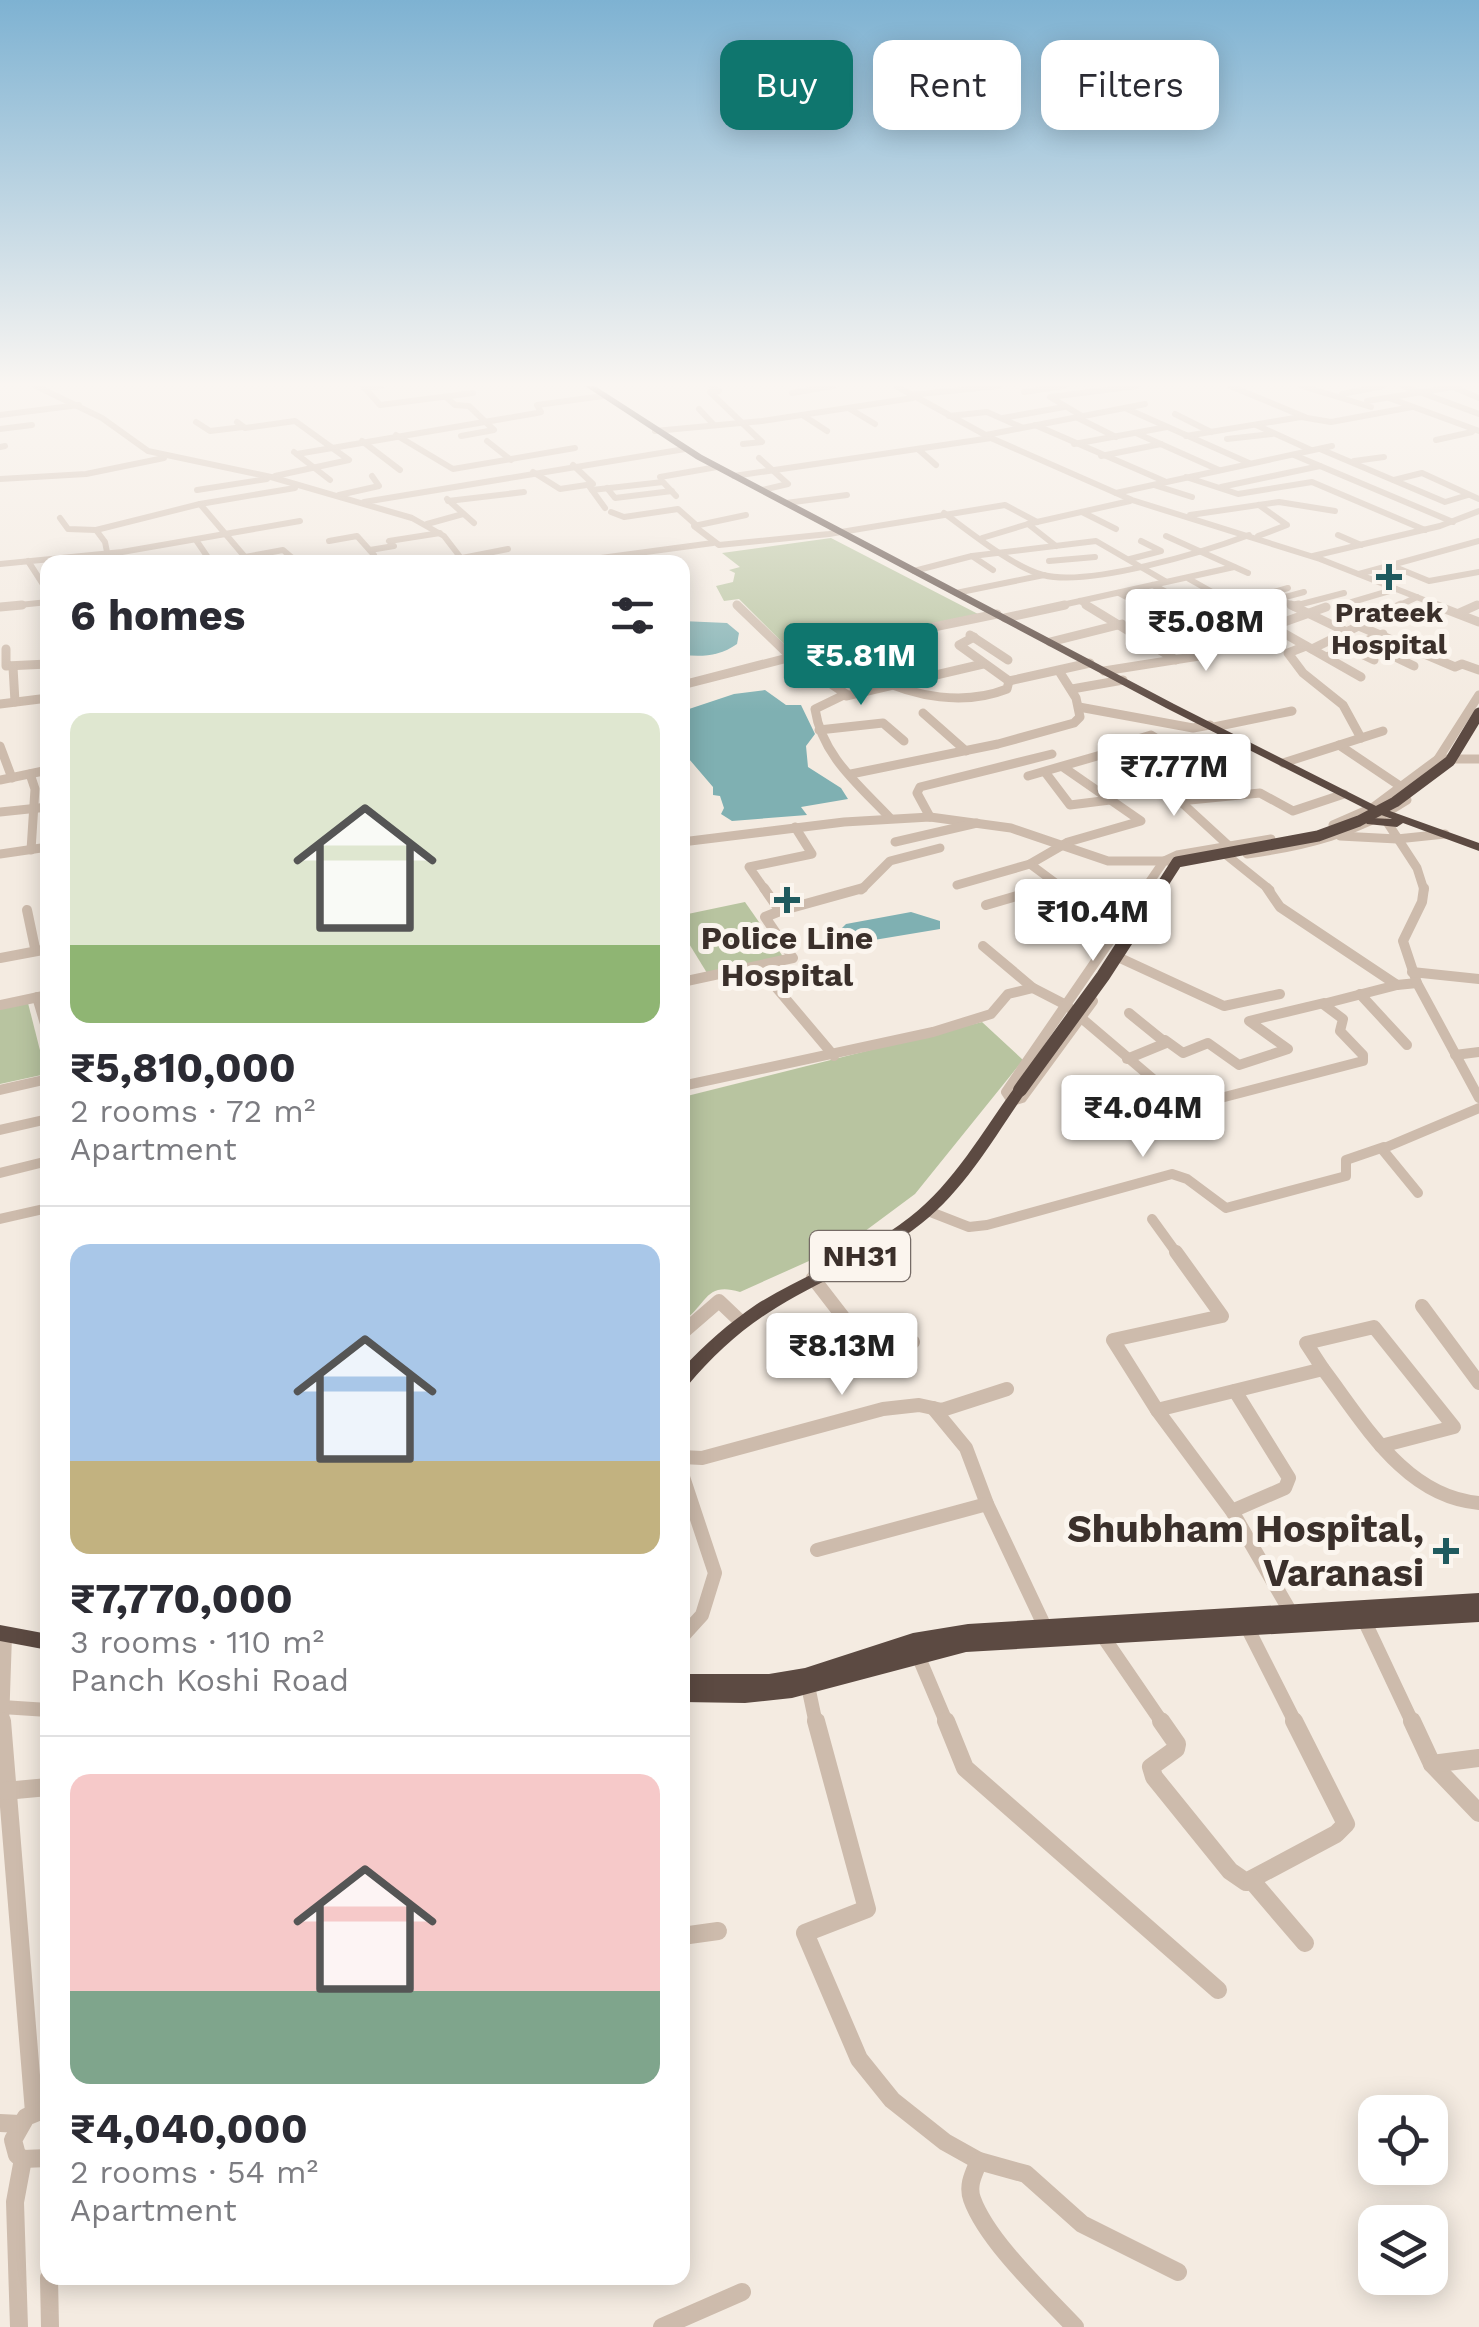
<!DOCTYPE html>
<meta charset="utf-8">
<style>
:root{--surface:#fff;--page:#f2f2f3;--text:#2b2b33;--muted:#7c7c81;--line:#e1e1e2;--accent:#0f766e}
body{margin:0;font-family:"Work Sans",sans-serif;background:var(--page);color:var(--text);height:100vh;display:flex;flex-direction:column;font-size:38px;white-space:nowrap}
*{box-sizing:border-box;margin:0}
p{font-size:32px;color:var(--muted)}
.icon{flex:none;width:55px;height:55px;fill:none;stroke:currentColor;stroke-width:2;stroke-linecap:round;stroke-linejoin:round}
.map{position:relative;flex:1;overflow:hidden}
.drawer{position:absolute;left:40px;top:555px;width:650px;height:1730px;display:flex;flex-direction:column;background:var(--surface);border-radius:20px;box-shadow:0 5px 25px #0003}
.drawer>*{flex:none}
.top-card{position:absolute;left:720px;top:40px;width:608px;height:90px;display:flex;gap:20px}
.buttons{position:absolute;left:1358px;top:2095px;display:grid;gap:20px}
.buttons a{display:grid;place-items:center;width:90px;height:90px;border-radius:20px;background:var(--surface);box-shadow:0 5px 25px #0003;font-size:50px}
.price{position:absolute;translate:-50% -85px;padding:0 22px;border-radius:10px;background:#fff;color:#222;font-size:32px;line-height:65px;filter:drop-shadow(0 2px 5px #0008)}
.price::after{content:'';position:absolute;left:50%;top:60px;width:30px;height:22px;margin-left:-15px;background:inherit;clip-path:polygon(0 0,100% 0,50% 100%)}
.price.selected{background:var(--accent);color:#fff}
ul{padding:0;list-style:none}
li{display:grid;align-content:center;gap:20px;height:530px;padding:0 30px}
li+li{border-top:2px solid var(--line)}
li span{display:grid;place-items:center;height:310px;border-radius:20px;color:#555}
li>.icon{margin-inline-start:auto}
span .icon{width:180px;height:180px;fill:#fffc;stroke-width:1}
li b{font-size:42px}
h2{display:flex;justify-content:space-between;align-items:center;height:120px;padding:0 30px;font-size:42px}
.pill{padding:0 35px;border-radius:20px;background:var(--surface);box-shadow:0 5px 25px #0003;font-size:35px;line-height:90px}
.pill.selected{background:var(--accent);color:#fff}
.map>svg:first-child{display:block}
</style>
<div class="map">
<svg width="1479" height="2327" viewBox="0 0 1479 2327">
<rect width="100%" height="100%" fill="#f4ebe1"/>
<g fill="#b8c4a0">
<path d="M831,538l149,77 -188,37 -53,-53 -15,2 -8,-15 17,-4 2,-9 -6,-3 11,-3 -18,-14z"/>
<path d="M745,902l39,56 -77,15 -24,-39v-19z"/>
<path d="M28,1003l18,71 -46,10v-75z"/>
<path d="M982,1022l41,38 -108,134 -66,49 -109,49c-35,-11 -33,13 -57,29v-224z"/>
</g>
<g fill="#7fb0b2">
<path d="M682,621l45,2 12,10 -2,11c-17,12 -34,13 -54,11z"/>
<path d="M765,690l21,15h15l14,29 -9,12 2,21 33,21 7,11 -47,8 6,8 -75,6 -11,-7 3,-6 -4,-12 -7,-1v-8l-30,-35v-41l51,-17z"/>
<path d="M911,912l29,9v8l-96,16 -7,-12 9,-9z"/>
</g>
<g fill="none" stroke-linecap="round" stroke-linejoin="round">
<g stroke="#cdbbac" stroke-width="6">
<path d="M36,386l66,32 46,33 123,26 141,41 32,18 20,26"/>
<path d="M363,386l17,19 93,-12"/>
<path d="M712,386l7,5 -9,1 52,50 -19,2"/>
<path d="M896,386l95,52 141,62 188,59 122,48"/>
<path d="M1230,386l75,31"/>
<path d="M1302,386l69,21"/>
<path d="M1403,386l76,28"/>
<path d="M1453,387l26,11"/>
<path d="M364,388l17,-2"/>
<path d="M1024,392l40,-6"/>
<path d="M792,393l41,-7"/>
<path d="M1342,394l41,-8"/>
<path d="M910,395l89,-9"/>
<path d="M446,397l9,8 14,1 25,24 -33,6"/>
<path d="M1389,398l90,33"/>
<path d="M1367,401l92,-15"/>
<path d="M1125,408l124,55"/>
<path d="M699,409l15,16"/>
<path d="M850,409l25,15"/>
<path d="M1175,414l36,18"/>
<path d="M0,415l79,-10"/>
<path d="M804,416l23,15"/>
<path d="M949,416l38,-4 34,15"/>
<path d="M1082,416l-32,-19 87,-11"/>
<path d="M1076,417l40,20"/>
<path d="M1003,418l61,-11"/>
<path d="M196,422l14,9 33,-4"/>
<path d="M237,422l8,6 50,-7 54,39 -74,16"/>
<path d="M1035,425l129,56"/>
<path d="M1256,425l55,25"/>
<path d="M0,429l32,-4"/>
<path d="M655,431l107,-10 151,-23"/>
<path d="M1136,433l83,37"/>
<path d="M396,435l57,34 122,-21"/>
<path d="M986,435l159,-31"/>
<path d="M1186,436l115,-19 30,5 81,-15"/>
<path d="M1227,439l45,-5"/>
<path d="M1436,440l36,-8"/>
<path d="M362,441l38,29"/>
<path d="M487,441l24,19"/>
<path d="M1074,444l93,-17"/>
<path d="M0,447l5,-1"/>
<path d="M1320,449l125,53 23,-7"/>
<path d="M919,450l17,15"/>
<path d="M294,452l36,28"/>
<path d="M297,454l240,-41 4,-1 -4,-7 66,-9"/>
<path d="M1294,455l159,67"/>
<path d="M1101,456l60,-12"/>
<path d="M759,458l29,26 -26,6"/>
<path d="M1354,461l30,-4"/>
<path d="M533,472l27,17 33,-5 -20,-19"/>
<path d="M734,476l257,-38"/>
<path d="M660,477l57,-10"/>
<path d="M1186,477l52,17 74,-12 113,48"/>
<path d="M0,479l86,-5 78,-16"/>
<path d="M1394,480l28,-7 57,26"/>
<path d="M1154,485l38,12"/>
<path d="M589,486l16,22"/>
<path d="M1221,487l99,-21"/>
<path d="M607,488l8,10 57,-7"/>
<path d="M197,490l70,-11"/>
<path d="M592,490l71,-8 13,14"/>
<path d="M1116,493l216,-47"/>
<path d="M339,495l40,-9 -7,-10"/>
<path d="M447,499l27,24"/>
<path d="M448,501l76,-9"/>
<path d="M364,502l321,-53"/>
<path d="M786,503l61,-8"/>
<path d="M611,512l13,5 54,-8 17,15"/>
<path d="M1082,512l34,17"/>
<path d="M944,513c26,19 69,54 99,62 46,12 161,-23 206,-40"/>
<path d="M746,515l-52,11 25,19 110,-11 176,-29 32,17"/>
<path d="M1190,515l89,-13 56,9"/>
<path d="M60,518l8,11 28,1 9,12 4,20"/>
<path d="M427,524l36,-10"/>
<path d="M96,530l104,-26"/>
<path d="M1338,535l23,10"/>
<path d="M1166,536l82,37"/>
<path d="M1258,536l29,-11 -28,-20"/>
<path d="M982,538l46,-14"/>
<path d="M196,540l15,22"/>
<path d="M329,541l28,-5 17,19"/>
<path d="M1056,546l-28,-22 102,-23"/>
<path d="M370,550l24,-4 -5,-5 51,-8"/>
<path d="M485,555l23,7"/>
<path d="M1313,556l127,-30 39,-15"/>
<path d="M245,557l38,-7 13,11c28,-4 51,0 80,-3"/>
<path d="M462,558l46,-9"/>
<path d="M1130,559l31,-8 -20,-10"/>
<path d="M28,561l20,31"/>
<path d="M1049,561l46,-4"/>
<path d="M224,562l21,-5 -45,-53 95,-16"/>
<path d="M571,562l142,-19"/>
<path d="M0,564l122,-12 178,-31"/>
<path d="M1390,565l39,16 50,-9"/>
<path d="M993,570l-21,-14 124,-15 69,40"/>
<path d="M914,571l58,-15"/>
<path d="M1359,574l120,-33"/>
<path d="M1189,579l50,28"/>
<path d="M1153,585l39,21"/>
<path d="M956,593l88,-18"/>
<path d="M1119,593l27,14"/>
<path d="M1253,598l35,-10"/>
<path d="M1279,599l17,8"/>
<path d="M1080,601l10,6"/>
<path d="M1352,602l44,-13"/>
<path d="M736,604l3,3"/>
<path d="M1294,606l50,-13"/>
<path d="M0,607l48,-5"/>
<path d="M1053,607l181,-40"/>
<path d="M1248,607l56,-15"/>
<path d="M1396,607l21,-10"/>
<path d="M1472,607l7,-3"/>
</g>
<g stroke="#cdbbac" stroke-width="9">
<path d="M737,605l54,52 55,37 -31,15c7,47 44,76 75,109"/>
<path d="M1086,605l90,55"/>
<path d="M1141,605l38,20"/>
<path d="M1234,605l127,72"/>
<path d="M1291,605l56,27"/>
<path d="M1435,605l44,17"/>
<path d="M1294,606l5,-1"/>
<path d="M0,607l22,-2"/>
<path d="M1242,609l16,-4"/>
<path d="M1459,613l18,-8"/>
<path d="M1005,618l60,-13"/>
<path d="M1359,626l96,41 7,-3 17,6"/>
<path d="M1270,627l56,-20"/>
<path d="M1137,632l109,-20"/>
<path d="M970,635l38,25"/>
<path d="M974,637l-15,8 50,36 81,-18"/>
<path d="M1050,642l72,-18"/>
<path d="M1364,642l50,24"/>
<path d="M1306,646l-18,7 15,20 40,32 18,33"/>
<path d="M1349,648l25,12"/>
<path d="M6,649v17l42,-2"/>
<path d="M1312,649l89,-44"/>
<path d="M811,654l63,23 -13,4"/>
<path d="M1327,657l56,-23"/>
<path d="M13,667l2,35"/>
<path d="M1104,671l95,-15 17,-7 -29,-25"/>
<path d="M874,677c41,20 90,29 133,12l2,-8"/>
<path d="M682,681l4,3 121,-31 190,-39"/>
<path d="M1072,689l51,-9"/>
<path d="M846,696l137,-32"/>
<path d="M0,704l48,-6"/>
<path d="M1079,707l114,21 17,-3"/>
<path d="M923,713l43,38"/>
<path d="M1214,727l78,-16"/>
<path d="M819,730l64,-7 21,18"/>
<path d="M1339,745l61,41"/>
<path d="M0,746l12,32"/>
<path d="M1438,759l41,-64"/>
<path d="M1283,763l100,-32"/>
<path d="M1063,767l78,54 -73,21 -38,22 35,26"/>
<path d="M1137,770l50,-13 -36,-22 -43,13 3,4 69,49 80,-8 33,18 51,-17"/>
<path d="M1045,772l25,33 40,-5"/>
<path d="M30,774l5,15 -4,61"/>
<path d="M851,774l147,-30 76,-21 6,-6 -4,-19 -17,-27"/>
<path d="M1028,776l83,-24"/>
<path d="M0,780l48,-10"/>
<path d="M1180,801l49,45"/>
<path d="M0,812l48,-5"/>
<path d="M930,817l-13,-24 3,-6 132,-33"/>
<path d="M1387,822l30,46 7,22"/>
<path d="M1333,825l39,-17 66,-49h41"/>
<path d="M1340,836l57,3 48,-5"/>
<path d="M682,842l162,-20 86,-5 81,11 97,33h61"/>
<path d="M895,842l82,-19"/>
<path d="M1219,849l51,41"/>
<path d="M0,854l48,-7"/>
<path d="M1247,854c58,-8 111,-21 160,-54"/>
<path d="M957,885l73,-21"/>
<path d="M765,890l-16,-23 63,-13 -17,-27"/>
<path d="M861,890l29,-29 50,-13"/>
<path d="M1035,890l21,-6"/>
<path d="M1144,890l20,-29 13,-6 94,-16"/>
</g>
<g stroke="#cdbbac" stroke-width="10">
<path d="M1062,888l27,20"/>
<path d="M1267,888l13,19 117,78 20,-2"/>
<path d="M1424,888l-2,14 -19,39 14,42 62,115"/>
<path d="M1018,896l49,35"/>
<path d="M986,905l58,-17"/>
<path d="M27,910l8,38"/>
<path d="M780,911l83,-23"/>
<path d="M983,946l50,42 33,17 120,102 177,-46v-6l-23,-24 3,-12 -20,-15 74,-19"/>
<path d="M0,958l48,-9"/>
<path d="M1120,958l104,48 56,-12"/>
<path d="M758,966l76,90"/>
<path d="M1412,972l67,7"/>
<path d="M682,982l111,-24 -28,-41 15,-6 -16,-23"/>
<path d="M1360,994l47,51"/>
<path d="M37,997l11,37"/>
<path d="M1093,1001l-71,97 -10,3 -6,-9 140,-204"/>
<path d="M0,1005l48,-10"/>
<path d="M1165,1040l18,13 25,-10 31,22 49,-16 -39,-28 75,-18"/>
<path d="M1455,1055l24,-3"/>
<path d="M1127,1059l39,-16 -37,-30"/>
<path d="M682,1086l251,-54 58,-18 17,-20 25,-6"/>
<path d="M0,1090l48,-11"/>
<path d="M0,1130l48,-11"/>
<path d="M0,1173l48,-12"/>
<path d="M1418,1193l-36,-44 97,-41"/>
<path d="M928,1211l41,16 18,-2 185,-51 15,5 39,29 120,-32v-16l38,-13"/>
<path d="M0,1219l48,-11"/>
<path d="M1152,1219l26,36"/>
</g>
<g stroke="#cdbbac" stroke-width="14">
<path d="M1176,1252l46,64 -109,24 44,70 166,-41c41,54 82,128 156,134"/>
<path d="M813,1278l54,70 12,2 34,-8"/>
<path d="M1422,1306l57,77"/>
<path d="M682,1333l37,-32 21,20"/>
<path d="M1323,1369l-17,-26 68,-16 80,100 -73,19"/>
<path d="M933,1408l33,40 21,56 58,123"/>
<path d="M1157,1410l75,101 58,100"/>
<path d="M682,1457l20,1 181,-49 36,-4 23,5 65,-21"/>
<path d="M682,1474l33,99 -13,42 -20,22"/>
<path d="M1232,1511l53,-23 4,-10 -54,-87"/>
<path d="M817,1550l170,-46"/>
<path d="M1364,1620l49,104"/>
<path d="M1247,1627l49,97"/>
<path d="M1102,1635l61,89"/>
<path d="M917,1653l30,71"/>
<path d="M808,1686l8,38"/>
<path d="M2,1707l46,3"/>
<path d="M2,1724l3,-89"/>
</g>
<g stroke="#cdbbac" stroke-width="18">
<path d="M2,1721l32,391"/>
<path d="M816,1721l51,188 -62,24 54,126 33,41 53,42 34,19 47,13 56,50 96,48"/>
<path d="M946,1721l19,47 253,222"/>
<path d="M1161,1721l16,23 -1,5 -25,18 3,10 76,94 16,11 90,-48 10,-10 -52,-103"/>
<path d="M1412,1721l20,43 47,49"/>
<path d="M1432,1764l47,-6"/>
<path d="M5,1791l43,-4"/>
<path d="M1252,1881l53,62"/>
<path d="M682,1936l36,-5"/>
<path d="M48,2108l-22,9 -13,23 4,15 6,4 25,-1"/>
<path d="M0,2123l20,1"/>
<path d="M979,2161c-5,12 -12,24 -7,38 15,42 72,95 103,128"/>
<path d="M49,2278l1,49"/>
<path d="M19,2327l-4,-125 8,-43"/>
<path d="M662,2327l80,-35"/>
</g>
<g fill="#5c4a42" fill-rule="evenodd">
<path d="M585,386h10l107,69 472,249 202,102 103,37v8l-76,-28 -6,4 -30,-3 -2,-2 6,-4 21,1 -24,-9 -202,-102 -470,-249z"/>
<path d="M1020,1086l7,4c-32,46 -61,98 -105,133 -47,38 -104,57 -154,90 -31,20 -56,44 -80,72l-6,2v-18c23,-25 47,-46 75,-65 50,-31 106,-50 153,-87 44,-34 72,-85 105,-130z"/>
<path d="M1479,1593v29l-513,30 -174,46 -47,5 -63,-1v-28h87l36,-6 108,-35 55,-9z"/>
<path d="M0,1625l48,9v16l-48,-9z"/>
</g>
<path stroke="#5c4a42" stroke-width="11" d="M1159,890l18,-28 141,-26 41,-15 36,-19 55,-41 29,-48"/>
<path stroke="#5c4a42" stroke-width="14" d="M1020,1090l83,-114 57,-88"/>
</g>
<linearGradient id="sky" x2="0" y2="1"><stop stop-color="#7eb2d2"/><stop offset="0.54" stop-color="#faf6f2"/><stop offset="1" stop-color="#faf6f2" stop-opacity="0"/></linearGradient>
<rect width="1479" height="712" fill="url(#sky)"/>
<g fill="#1f5a5e" stroke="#fbf5ee" stroke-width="4">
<path d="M1384 562h10v10h10v10h-10v10h-10v-10h-10v-10h10z"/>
<path d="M782 885h10v10h10v10h-10v10h-10v-10h-10v-10h10z"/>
<path d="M1441 1536h10v10h10v10h-10v10h-10v-10h-10v-10h10z"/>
</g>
<g text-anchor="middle" stroke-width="10" stroke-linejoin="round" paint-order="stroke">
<g font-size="28" font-weight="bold" fill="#3b302b" stroke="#fbf5ee">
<text x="1389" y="622">Prateek<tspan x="1389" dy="32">Hospital</tspan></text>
</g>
<rect fill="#fbf5ee" stroke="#756b66" stroke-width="2.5" x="810" y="1231" width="100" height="50" rx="8"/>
<g font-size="30" font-weight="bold" fill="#3b302b">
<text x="860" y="1266">NH31</text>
</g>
<g font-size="32" font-weight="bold" fill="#3b302b" stroke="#fbf5ee">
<text x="787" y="949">Police Line<tspan x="787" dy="37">Hospital</tspan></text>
</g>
<g font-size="38" font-weight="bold" fill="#3b302b" stroke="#fbf5ee" text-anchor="end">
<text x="1424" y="1542">Shubham Hospital,<tspan x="1424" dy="44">Varanasi</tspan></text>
</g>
</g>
</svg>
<div class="buttons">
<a><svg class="icon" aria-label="locate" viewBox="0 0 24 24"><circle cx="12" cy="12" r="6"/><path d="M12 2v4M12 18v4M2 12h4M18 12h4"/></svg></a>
<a><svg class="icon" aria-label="layers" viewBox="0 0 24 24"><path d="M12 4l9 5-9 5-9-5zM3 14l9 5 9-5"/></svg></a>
</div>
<b class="price" style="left:1206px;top:674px">₹5.08M</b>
<b class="price selected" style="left:861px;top:708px">₹5.81M</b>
<b class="price" style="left:1174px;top:819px">₹7.77M</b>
<b class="price" style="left:1093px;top:964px">₹10.4M</b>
<b class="price" style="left:1143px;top:1160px">₹4.04M</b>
<b class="price" style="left:842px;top:1398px">₹8.13M</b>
<div class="top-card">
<a class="pill selected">Buy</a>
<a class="pill">Rent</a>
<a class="pill">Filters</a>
</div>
<section class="drawer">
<h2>6 homes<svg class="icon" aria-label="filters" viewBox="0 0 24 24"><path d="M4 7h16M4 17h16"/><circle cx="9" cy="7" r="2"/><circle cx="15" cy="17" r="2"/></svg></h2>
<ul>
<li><span style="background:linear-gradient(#dfe7d0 75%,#8fb573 0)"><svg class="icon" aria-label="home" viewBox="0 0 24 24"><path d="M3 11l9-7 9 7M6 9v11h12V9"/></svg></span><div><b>₹5,810,000</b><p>2 rooms · 72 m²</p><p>Apartment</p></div></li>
<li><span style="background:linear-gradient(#a9c7e8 70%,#c2b280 0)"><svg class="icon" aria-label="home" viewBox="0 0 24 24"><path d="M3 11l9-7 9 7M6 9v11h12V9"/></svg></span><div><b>₹7,770,000</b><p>3 rooms · 110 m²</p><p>Panch Koshi Road</p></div></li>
<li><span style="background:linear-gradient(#f6c9c9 70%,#7fa58c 0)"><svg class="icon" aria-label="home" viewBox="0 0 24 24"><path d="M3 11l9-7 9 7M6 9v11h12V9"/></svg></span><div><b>₹4,040,000</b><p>2 rooms · 54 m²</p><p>Apartment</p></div></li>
</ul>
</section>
</div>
